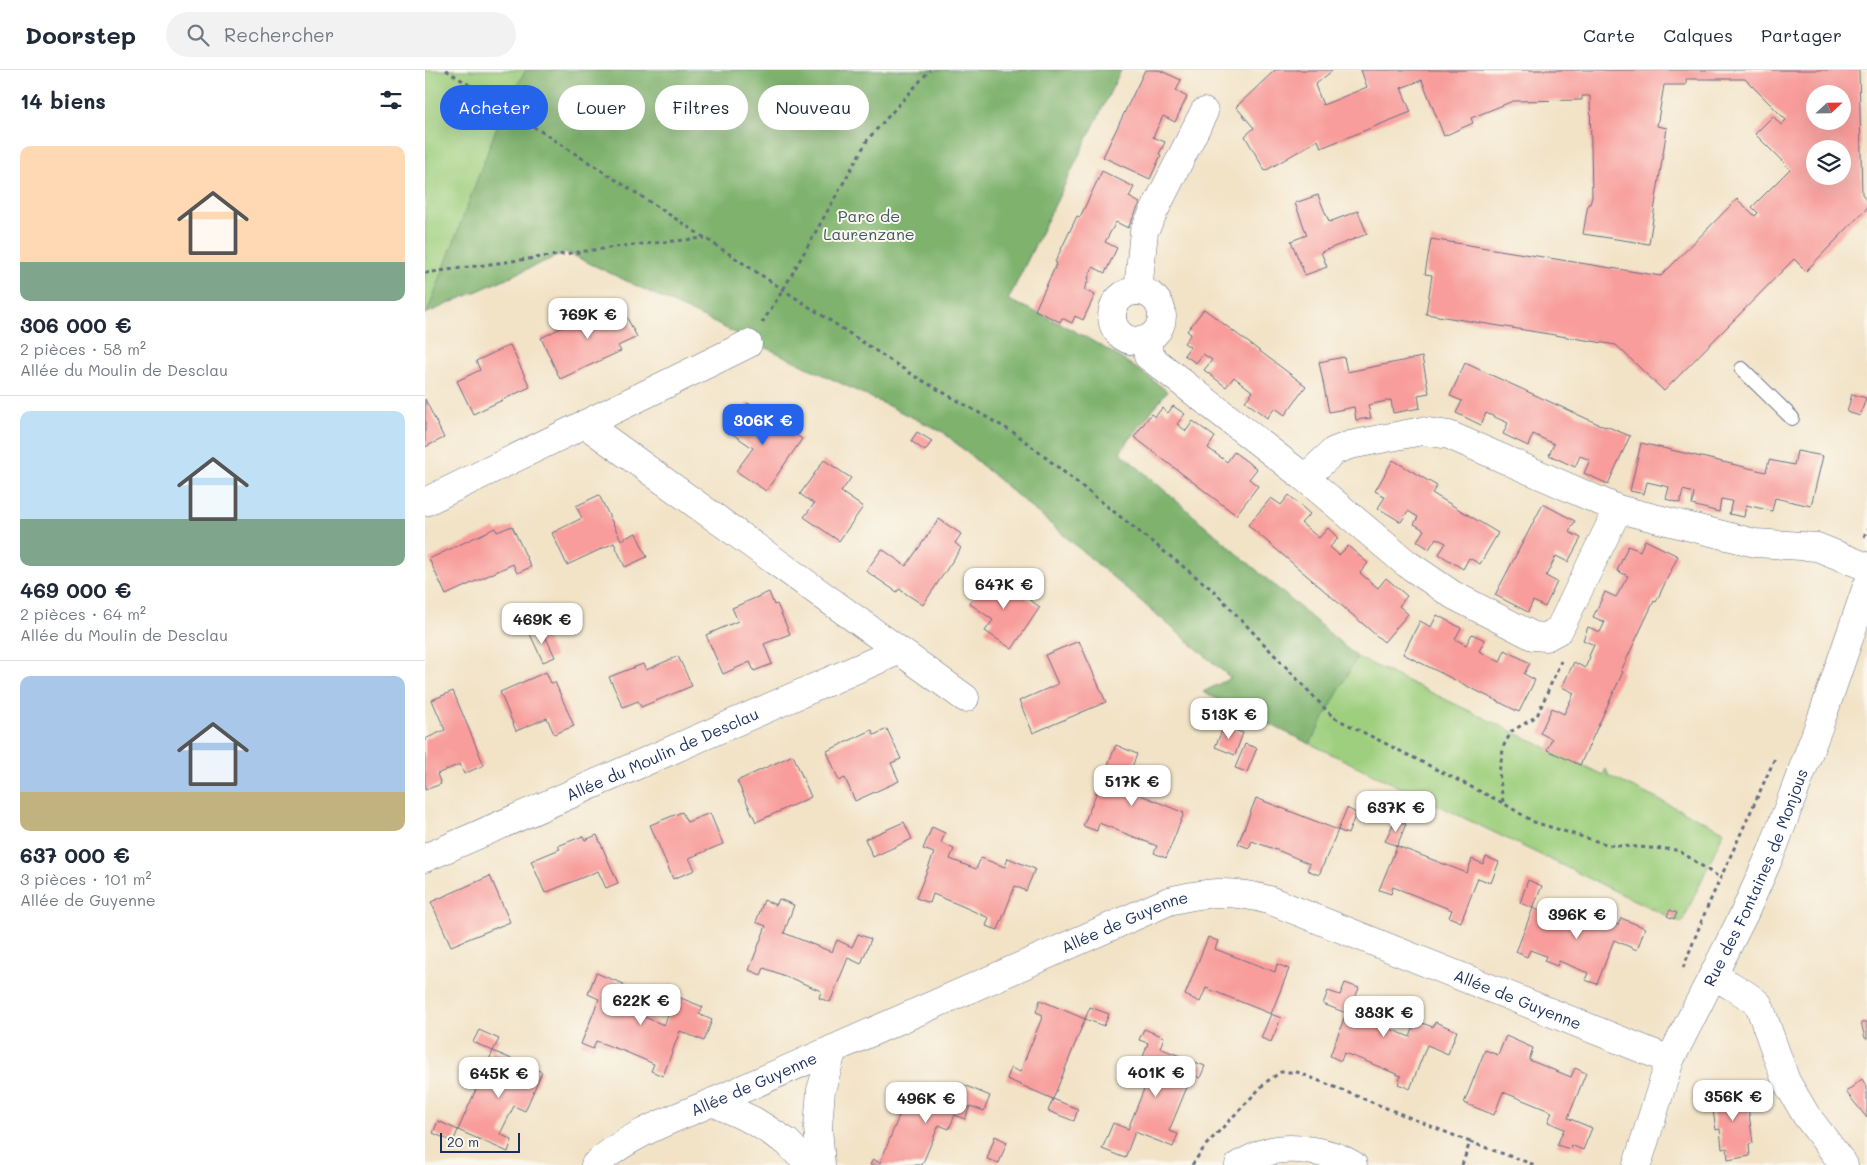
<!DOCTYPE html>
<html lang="fr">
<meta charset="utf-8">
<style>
:root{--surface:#fff;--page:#f2f2f3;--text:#1f2937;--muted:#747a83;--line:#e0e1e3;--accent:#2563eb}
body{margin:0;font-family:Mali,sans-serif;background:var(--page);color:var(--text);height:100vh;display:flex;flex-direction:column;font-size:19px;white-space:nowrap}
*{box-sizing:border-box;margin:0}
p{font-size:16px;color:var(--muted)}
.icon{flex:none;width:28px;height:28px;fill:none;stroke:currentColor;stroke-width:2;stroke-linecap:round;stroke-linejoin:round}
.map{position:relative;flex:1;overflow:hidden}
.details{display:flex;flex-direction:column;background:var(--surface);width:425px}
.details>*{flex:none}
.top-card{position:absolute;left:15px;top:15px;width:475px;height:45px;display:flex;gap:10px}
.needle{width:32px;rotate:68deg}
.fabs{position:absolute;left:1381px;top:15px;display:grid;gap:10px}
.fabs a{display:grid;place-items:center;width:45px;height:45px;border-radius:50%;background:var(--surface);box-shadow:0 5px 20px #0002;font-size:25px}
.scale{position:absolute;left:15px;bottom:12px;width:80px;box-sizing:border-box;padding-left:5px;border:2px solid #1b2f5e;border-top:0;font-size:14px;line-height:18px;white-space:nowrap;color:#1b2f5e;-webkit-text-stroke:4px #fbf7ec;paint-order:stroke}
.price{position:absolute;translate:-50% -42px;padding:0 11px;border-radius:10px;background:#fff;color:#222;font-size:16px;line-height:32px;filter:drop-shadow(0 1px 2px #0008)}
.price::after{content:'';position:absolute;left:50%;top:30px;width:15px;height:11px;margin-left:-8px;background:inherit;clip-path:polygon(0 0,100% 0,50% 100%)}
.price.on{background:var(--accent);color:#fff}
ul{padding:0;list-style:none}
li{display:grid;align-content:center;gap:10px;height:265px;padding:0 20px}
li+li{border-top:1px solid var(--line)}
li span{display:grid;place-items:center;height:155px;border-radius:10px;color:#555}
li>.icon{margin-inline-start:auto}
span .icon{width:90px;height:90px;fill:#fffc;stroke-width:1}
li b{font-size:21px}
h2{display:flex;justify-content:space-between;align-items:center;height:60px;padding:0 20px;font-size:21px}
.tag{padding:0 18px;border-radius:22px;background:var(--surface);box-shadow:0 5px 20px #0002;font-size:18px;line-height:45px}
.tag.on{background:var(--accent);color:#fff}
header{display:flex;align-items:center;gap:30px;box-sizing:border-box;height:70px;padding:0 25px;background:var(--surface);border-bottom:1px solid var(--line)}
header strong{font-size:24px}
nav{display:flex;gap:28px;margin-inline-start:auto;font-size:18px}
.search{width:350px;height:45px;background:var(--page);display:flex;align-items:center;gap:12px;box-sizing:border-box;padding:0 18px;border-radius:28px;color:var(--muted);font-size:19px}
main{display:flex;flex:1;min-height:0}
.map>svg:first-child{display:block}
</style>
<header>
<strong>Doorstep</strong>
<div class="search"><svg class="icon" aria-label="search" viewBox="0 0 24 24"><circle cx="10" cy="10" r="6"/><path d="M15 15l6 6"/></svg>Rechercher</div>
<nav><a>Carte</a><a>Calques</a><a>Partager</a></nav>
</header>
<main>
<section class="details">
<h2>14 biens<svg class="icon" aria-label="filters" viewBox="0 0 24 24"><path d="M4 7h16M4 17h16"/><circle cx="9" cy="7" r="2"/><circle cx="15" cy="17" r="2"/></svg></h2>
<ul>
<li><span style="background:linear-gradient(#ffd9b3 75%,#7fa58c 0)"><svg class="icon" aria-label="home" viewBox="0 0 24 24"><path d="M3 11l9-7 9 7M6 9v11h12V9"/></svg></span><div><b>306 000 €</b><p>2 pièces · 58 m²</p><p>Allée du Moulin de Desclau</p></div></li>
<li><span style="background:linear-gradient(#bfe0f5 70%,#7fa58c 0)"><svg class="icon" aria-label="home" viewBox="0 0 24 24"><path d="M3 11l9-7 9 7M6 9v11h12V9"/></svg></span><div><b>469 000 €</b><p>2 pièces · 64 m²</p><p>Allée du Moulin de Desclau</p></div></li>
<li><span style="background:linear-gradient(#a9c7e8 75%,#c2b280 0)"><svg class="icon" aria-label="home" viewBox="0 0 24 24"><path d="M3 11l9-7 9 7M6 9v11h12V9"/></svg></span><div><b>637 000 €</b><p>3 pièces · 101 m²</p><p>Allée de Guyenne</p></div></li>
</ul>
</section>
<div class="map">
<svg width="1442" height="1095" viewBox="0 0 1442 1095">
<rect width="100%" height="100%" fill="#fbf7ec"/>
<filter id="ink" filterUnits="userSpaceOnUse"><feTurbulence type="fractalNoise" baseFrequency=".02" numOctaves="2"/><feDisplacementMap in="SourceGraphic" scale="10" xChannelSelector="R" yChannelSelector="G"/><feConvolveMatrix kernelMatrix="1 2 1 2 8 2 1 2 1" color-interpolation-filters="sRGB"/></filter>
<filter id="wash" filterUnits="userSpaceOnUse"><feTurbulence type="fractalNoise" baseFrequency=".0096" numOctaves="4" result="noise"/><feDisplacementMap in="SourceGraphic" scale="20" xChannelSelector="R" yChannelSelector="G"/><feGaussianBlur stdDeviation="1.12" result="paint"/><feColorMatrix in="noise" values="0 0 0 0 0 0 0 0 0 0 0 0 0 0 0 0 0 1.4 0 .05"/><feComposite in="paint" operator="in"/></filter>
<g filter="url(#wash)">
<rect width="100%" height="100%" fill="#f2e3c7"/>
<path fill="#9ecf7e" stroke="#5c7f6e" d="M0,0h696l-113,230c55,23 111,53 159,91l-47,61 237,205 246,118 3,-6 3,7 115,55 -42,92 -8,-4 3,-6 -7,-3 -3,6 -464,-224 28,-14 -288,-246 -377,-180 -141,62z"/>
<path fill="#7eb26d" stroke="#4c7066" d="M101,0h595l-113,230c56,23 111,53 159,91l-47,61 237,205 -47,87 -107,-52 28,-14 -288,-246 -377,-180 -139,61 77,-205z"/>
<g id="blocks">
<g fill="#f89d9b" fill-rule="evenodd">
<path d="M720,0h14l22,10 -5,11 11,6 -12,25 -12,-6 -10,21 12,5 -6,12 2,1 -11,24 -47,-22z"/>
<path d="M850,0h58l-18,15 8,20 44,-18 -6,-17h498l3,124 5,7v7l-61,63 -12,-12 -130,132 -48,-46 -190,-31 6,-39 -7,-1 6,-35 230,37 76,-77 18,17 3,-3 -6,-6 38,-38 -35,-35 18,-18 8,9 5,-5 -41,-41h-59v6h-22l-7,41 10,2 -18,116 -66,-10 5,-30h2l2,-7 -2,-101h-8v4l-69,1 -42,17 2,5 -29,13 -22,-56 -21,8 10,24 -90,36 -3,-8 -53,31 -20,-35 9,-8 -18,-21zM1390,24h28v27h-28zM1390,79h28v27h-28z"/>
<path d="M677,101l32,16 -5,10 11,6 -12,25 -12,-6 -11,20 12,6 -12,25 -12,-6 -5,11 1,1 -5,11 11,5 -12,25 -8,-4 -3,7 -10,-5 -2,4 -25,-12 22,-47 -2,-1 22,-46 3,1z"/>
<path d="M893,125l11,27 29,-11 9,23 -46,18 6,15 -22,8 -14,-34 16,-6 -12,-32z"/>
<path d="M195,234l17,33 -19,9 3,5 -61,28 -19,-41 58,-29 2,4z"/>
<path d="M779,239l102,77 -21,29 -10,-7 -8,10 -22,-17 8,-9 -19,-15 -8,10 -22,-17 8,-10 -9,-6 -7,9 -12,-8 6,-8 -6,-4 7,-9 -4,-3z"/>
<path d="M85,275l20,42 -57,27 -16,-33 23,-11 -4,-9z"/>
<path d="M919,287l3,15 75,-15 7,36 -11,2 2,13 -27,5 -2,-13 -23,5 3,13 -15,2 -2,-13 -25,5 -10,-50z"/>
<path d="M1040,293l140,64 1,-1 24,10 -22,48 -24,-11 6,-13 -10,-4 -5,11 -26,-12 5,-11 -21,-10 -5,12 -25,-12 5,-11 -22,-10 -5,12 -25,-12 6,-12 -12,-5z"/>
<path d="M1427,324l14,4 -6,18 -13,-4z"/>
<path d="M0,329l19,39 -19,9z"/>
<path d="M323,333l54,36 -36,52 -30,-20 17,-23 -25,-17z"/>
<path d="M748,336l12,8 -8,10 9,7 7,-10 22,16 -7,11 19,14 7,-10 23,17 -8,10 9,7 -22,29 -102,-78 17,-23 4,3 7,-9 6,5z"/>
<path d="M492,362l15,9 -7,10 -14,-10z"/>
<path d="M1216,373l125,29 3,-12 25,5 3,-14 26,5 -12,50 -36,-8 -3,13 -26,-6 -2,12 -15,-3 3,-13 -11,-2 -2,13 -27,-7 2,-12 -11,-3 -3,13 -14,-4 3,-12 -22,-5 -3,12 -14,-3z"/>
<path d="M399,390l27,18 -10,14 22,15 -24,34 -35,-24 10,-13 -14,-10z"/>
<path d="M968,390l44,26 -5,7 66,40 -18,31 -11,-6 -6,11 -24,-15 7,-11 -10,-5 -7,11 -12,-8 7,-11 -10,-6 4,-7 -10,-6 -7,11 -23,-14 7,-11 -10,-6z"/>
<path d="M174,425l22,45 15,-7 11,24 -22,10 -11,-24 -47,22 -15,-32 30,-15 -6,-12z"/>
<path d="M864,425l21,19 -9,9 18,15 9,-10 10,10 -8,9 9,8 9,-9 20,17 -8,10 18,15 8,-10 21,18 -8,10 9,8 -24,28 -136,-117 23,-27 10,7z"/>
<path d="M1118,434l32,17 -6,11 12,6 -13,24 -12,-6 -10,20 11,6 -12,25 -12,-6 -5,11 -33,-17z"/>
<path d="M514,449l22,15 -6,9 6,5 -38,57 -24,-16 -2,3 -31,-21 16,-22 24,17z"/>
<path d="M87,456l19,41 -14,6 -4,-9 -67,31 -17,-36 66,-31 2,4z"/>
<path d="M1220,470l33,16 -22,46 -2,-1 -33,70 2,1 -43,93 -33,-15 5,-11 -12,-6 12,-25 12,6 10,-21 -12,-6 12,-25 11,6 5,-11 -1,-1 5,-11 -11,-5 5,-13 12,5 5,-10 -12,-5 12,-25 11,5 12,-21 -11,-5 11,-25 12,5z"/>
<path d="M564,502l51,35 -28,42 -27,-18 8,-11 -24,-17z"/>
<path d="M344,522l5,13 3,-1 13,30 -26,10 8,20 -18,7 -4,-9 -27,12 -17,-39 32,-14 -6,-13z"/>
<path d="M1012,545l24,13 -6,11 11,6 6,-11 13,6 -6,11 21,11 5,-12 25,13 -6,11 11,6 -16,32 -116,-58 17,-33 11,6z"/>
<path d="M116,557l14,30 -12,5 -14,-30z"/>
<path d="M654,571l27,61 -73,31 -14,-32 39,-17 -13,-29z"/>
<path d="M253,586l14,30 -51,21 -3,-6 -15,6 -14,-30 34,-13 3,6z"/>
<path d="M121,602l5,11 4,-1 19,44 -20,8 -7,-16 -31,13 -16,-39z"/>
<path d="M28,621l31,74 -20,9 -4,-10 -23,10 4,10 -16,6v-51l20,-9 -13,-30z"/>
<path d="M799,656l19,7 -8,22 -20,-8z"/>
<path d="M462,659l14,30 -10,4 8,18 -44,20 -10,-23 -6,3 -12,-30 45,-21 2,5z"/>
<path d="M820,674l12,4 -10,24 -12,-4z"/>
<path d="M691,675l21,9 -13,34 60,25 -18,45 -12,-5 3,-7 -58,-23 -2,8 -14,-5z"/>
<path d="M368,685l18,42 -55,25 -19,-41z"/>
<path d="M831,728l82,32 -19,45 -12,-5 3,-6 -28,-12 -30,-11 -3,7 -11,-4z"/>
<path d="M922,738l9,5 -8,21 -10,-4z"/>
<path d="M257,742l5,10 23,-9 13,31 -34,14 6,12 -22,9 -23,-54z"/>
<path d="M970,750l11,4 -9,22 -12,-5z"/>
<path d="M479,752l8,17 -39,18 -8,-18z"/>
<path d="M507,757l13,6 -4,10 13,6 -4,10 26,10 5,-11 24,9 3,-9 27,11 -9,22 -11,-5 -17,44 -12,-4 3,-8 -27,-12 -29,-12 -3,9 -14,-5 18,-45 -11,-4z"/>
<path d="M172,765l21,48 -12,5 -8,-17 -53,22 -14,-32 29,-12 -2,-3 25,-10 2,4z"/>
<path d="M972,776l70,27 5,-14 11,5 3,-7 13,5 -8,21 -13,-5 -17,44 -12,-5 3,-7 -28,-11 -31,-12 -2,7 -12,-4z"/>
<path d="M65,806l20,46 -59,24 -20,-44z"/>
<path d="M1103,810l14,6 -9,22 -13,-5z"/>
<path d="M354,829l15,6 -10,28 48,19 5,-12 15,7 6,-13 13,5 -10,25 -13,-6 -18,44 -11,-4 2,-7 -28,-12 -29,-11 -3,7 -12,-5 17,-44 -10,-4 8,-22 12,5z"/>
<path d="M1108,838l41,17 6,-16 38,16 3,-7 24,10 -8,22 -23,-10 -17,44 -12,-4 3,-7 -29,-12 -2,5 -13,-5 2,-5 -16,-6 -3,7 -11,-5z"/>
<path d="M1245,840l7,3 -3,6 -7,-3z"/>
<path d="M783,867l10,4 -3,8 60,23 2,-8 12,5 -18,45 10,4 -10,24 -10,-4 10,-24 -65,-26 -6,14 -15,-7z"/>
<path d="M171,903l28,11 -8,22 48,19 12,-29 27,11 -4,7 13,6 -8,21 -24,-10 -17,45 -12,-5 3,-7 -28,-12 -30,-11 -3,8 -12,-5 18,-45 -11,-5z"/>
<path d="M920,913l14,5 -4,10 14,6 -6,14 47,19 6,-16 17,6 2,-5 22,9 -9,23 -21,-9 -17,44 -12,-5 3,-8 -38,-16 -19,-7 -3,8 -11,-5 16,-43 -23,-9 5,-13 12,4z"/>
<path d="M615,930l45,19 5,-12 19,7 -5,12 -19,-7 -32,80 25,10 -4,12 -26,-10 5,-12 -46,-20 4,-11 9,4 23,-57 -7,-3z"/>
<path d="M1442,952v17l-2,-1 -4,-15z"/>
<path d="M719,959l20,8 -4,11 45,18 -5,12 -8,-3 -23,56 9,3 -5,13 -38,-15 -10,26 -23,-9 11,-26 15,6 26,-65 -12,-4 6,-17 -9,-3z"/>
<path d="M54,960l20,9 -6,12 -20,-9z"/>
<path d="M1081,966l27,12 -4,12 42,17 4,-9 11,5 -18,45 24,10 -9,22 -12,-5 -1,4 -13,-4 7,-16 -16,-7 4,-10 -49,-20 -9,23 -30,-12 21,-53 13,5z"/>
<path d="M68,981l49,21 -17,39 -11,-5 -14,28 12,6 -4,12 -50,-22z"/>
<path d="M1437,1009l5,8v31l-21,-26z"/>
<path d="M532,1012l33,14 -6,15 -14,-5 -5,13 -10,-4 -6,14 -10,-4 -17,40h-52l3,-6 7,4 23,-57 -8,-3 5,-12 45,18z"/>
<path d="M1318,1018l3,4 7,51 -4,1 1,12 -22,4 -1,-12 -5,1 -2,-20 -4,1 -5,-33 4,-4z"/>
<path d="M13,1051l20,9 -5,12 -20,-9z"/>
<path d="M570,1066l12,6 -8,21 -12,-4z"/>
</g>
</g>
</g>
<g filter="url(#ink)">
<use href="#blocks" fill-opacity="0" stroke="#666e83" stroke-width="1"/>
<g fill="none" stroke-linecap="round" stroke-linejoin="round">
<g stroke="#666e83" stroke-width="16">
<path id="lane" d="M1317,299l50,49"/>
</g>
<g stroke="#666e83" stroke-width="29">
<g id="street">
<circle cx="712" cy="246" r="25"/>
<path d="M713,221l6,-60 60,-119"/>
<path d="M723,269v17l157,122"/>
<path d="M160,354l163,-80"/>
<path d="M0,432l160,-78 380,274"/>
<path d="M1193,439l-59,121 -13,7 -13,-1 -80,-41 -47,-32 -101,-85 29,-27 16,-6 72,-14 27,4 169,74 137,34 62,4 50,20"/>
<path id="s1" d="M0,788l473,-207"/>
<path d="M1289,905c15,11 32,17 45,30l27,76 20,34 38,50"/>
<path d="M288,1032l41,19 33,21 22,23"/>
<path id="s2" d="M170,1095c34,-31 76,-45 118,-63l456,-201c38,-9 61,-12 100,-1l401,160"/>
<path d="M396,1095l-3,-38 3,-37 12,-41"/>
<path d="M814,1095c8,-4 17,-9 25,-12 25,-9 67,-2 89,12"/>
</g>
</g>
<g stroke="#666e83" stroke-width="29">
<g id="secondary">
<path id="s3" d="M1212,1095l33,-105 74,-146 28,-63 49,-131 46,-134"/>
</g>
</g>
<g stroke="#666e83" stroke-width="3" stroke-dasharray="4 4" stroke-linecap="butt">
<path d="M21,0l221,143 244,161 105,60 198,157 119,126 170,86 31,19 75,23 69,5 42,28"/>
<path d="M0,203l198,-27 82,-8"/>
<path d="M337,253l21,-33 85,-151 62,-69"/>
<path d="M1439,467l3,-8"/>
<path d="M1078,732l-4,-30 5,-27 8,-14 25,-15 24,-55"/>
<path d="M1258,898l23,-58 70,-154"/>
<path d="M767,1095l14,-20 60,-63 15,-10h16l173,70"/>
<path d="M1037,1095l8,-23 65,23"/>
</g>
<use href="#lane" stroke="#fff" stroke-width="14"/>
<use href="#street" stroke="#fff" stroke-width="28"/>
<use href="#secondary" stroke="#fff" stroke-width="28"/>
</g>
</g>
<g text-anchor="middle" stroke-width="4" stroke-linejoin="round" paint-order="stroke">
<g font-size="16" fill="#3c5766" stroke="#fbf7ec">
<text x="444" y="152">Parc de<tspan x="444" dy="18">Laurenzane</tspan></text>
</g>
<g font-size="16" fill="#1b2f5e" stroke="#fbf7ec">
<text dy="6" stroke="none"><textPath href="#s1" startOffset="259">Allée du Moulin de Desclau</textPath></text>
<text dy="6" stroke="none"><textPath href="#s3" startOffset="312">Rue des Fontaines de Monjous</textPath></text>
<text dy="6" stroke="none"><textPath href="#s2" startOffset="584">Allée de Guyenne</textPath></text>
<text dy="6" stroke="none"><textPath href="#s2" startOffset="1002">Allée de Guyenne</textPath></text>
<text dy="6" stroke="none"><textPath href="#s2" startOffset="179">Allée de Guyenne</textPath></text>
</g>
</g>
</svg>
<div class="fabs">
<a><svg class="needle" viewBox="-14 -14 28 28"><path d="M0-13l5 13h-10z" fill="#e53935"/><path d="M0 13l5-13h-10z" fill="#747a83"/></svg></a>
<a><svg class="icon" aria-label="layers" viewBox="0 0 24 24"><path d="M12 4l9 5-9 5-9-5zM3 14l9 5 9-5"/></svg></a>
</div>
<div class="scale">20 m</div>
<b class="price" style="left:163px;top:270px">769K €</b>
<b class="price on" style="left:338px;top:376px">306K €</b>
<b class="price" style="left:579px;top:540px">647K €</b>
<b class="price" style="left:117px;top:575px">469K €</b>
<b class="price" style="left:804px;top:670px">513K €</b>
<b class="price" style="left:707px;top:737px">517K €</b>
<b class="price" style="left:971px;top:763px">637K €</b>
<b class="price" style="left:1152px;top:870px">396K €</b>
<b class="price" style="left:216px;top:956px">622K €</b>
<b class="price" style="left:959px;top:968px">383K €</b>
<b class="price" style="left:731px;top:1028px">401K €</b>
<b class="price" style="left:74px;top:1029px">645K €</b>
<b class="price" style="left:1308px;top:1052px">356K €</b>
<b class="price" style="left:501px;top:1054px">496K €</b>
<div class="top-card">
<a class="tag on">Acheter</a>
<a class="tag">Louer</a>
<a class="tag">Filtres</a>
<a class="tag">Nouveau</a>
</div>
</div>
</main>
